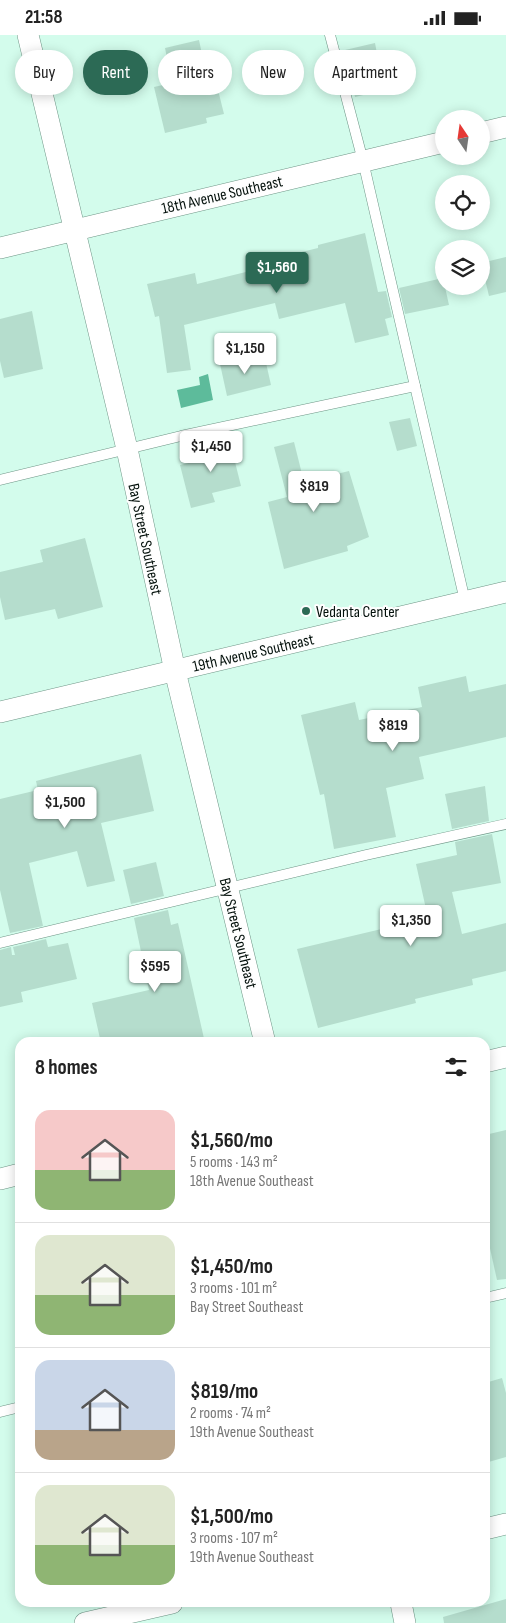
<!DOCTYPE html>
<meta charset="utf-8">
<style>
:root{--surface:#fff;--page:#f2f2f2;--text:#222;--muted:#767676;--line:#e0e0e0;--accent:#2c6a55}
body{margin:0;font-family:"Sofia Sans Condensed",sans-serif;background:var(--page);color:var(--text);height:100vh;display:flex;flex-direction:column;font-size:19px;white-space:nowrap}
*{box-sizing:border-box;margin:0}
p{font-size:16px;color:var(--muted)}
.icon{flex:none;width:28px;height:28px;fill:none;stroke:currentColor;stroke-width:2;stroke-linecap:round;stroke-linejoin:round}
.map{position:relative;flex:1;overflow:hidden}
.panel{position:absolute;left:15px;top:1002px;width:475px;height:570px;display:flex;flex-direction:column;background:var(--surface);border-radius:15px;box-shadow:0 2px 12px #0003}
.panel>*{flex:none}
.guide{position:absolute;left:15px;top:15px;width:476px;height:45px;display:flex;gap:10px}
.needle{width:32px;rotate:347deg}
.controls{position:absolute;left:435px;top:75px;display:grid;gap:10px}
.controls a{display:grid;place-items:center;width:55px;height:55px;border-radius:50%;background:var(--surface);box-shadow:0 2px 12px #0003;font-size:25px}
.price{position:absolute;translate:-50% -42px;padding:0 11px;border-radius:5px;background:#fff;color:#222;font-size:16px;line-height:32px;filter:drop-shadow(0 1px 2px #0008)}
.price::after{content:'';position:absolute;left:50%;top:30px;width:15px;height:11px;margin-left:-8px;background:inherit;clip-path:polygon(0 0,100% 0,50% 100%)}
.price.active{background:var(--accent);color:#fff}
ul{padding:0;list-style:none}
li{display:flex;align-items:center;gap:15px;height:125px;padding:0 20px}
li+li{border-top:1px solid var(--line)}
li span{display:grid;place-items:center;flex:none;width:140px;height:100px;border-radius:15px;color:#555}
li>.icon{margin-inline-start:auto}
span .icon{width:60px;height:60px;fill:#fffc;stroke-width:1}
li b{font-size:21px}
h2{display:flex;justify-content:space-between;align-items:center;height:60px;padding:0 20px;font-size:21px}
.chip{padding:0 18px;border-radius:22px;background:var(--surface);box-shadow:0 2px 12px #0003;font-size:18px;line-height:45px}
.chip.active{background:var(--accent);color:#fff}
.status{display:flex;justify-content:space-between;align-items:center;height:35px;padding:0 25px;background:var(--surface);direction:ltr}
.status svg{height:14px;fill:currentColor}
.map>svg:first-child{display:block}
</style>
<div class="status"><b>21:58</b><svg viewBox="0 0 49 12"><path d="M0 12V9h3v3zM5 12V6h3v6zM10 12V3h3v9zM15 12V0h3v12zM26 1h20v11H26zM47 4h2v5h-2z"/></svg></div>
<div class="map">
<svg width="506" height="1588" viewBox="0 0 506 1588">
<rect width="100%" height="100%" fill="#d3fcec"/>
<path fill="#5dbb9b" d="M208,339l5,26 -32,8 -4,-18 23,-5 -1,-8z"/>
<g fill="#b5ddcd">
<path d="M199,5l10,48 8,-2 7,28 -18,4 1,5 -42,10 -11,-46 18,-4 -7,-35z"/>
<path d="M375,8l9,47 -29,7 -10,-47z"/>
<path d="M365,198l13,59 8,-1 6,26 -7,2 4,16 -34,8 -10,-40 -66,16 -4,-16 -91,22 7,45 -24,3 -8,-57 -4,1 -8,-33 48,-11 2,11 69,-17 -1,-6 53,-13v-3z"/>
<path d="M506,222v35l-17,4 -8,-33z"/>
<path d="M443,243l6,27 -44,9 -6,-26z"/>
<path d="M32,276l11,58 -39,9 -4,-17v-42z"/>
<path d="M264,319l7,31 -44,11 -7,-32z"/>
<path d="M410,383l7,28 -20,5 -8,-29z"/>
<path d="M229,403l12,48 -29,7 3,9 -24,6 -11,-43 21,-5 -4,-14z"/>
<path d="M294,407l10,40 45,-11 20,66 -22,9 1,5 -64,18 -16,-67 19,-5 -13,-50z"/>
<path d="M85,503l18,69 -45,12 -3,-10 -50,11 -5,-23v-25l43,-10 -3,-12z"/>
<path d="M466,641l3,16 37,-8v53l-87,20 5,22 -38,9 10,49 -62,12 -10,-55 -4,1 -19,-80 54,-13 4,18 63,-13 -4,-20z"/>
<path d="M141,719l13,57 -53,12 14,58 -28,6 -10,-36 -48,12 14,63 -33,7 -10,-43v-91l38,-9 -2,-9z"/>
<path d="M485,751l4,35 -37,8 -7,-35z"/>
<path d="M492,799l9,49 -49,9 10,42 44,-11v48l-34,8 1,6 -58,14 1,4 -98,25 -21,-79 131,-31 -12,-54 41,-9 -2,-13z"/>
<path d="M156,827l8,34 -33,8 -8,-34z"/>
<path d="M168,875l3,15 7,-2 27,120h-104l-9,-40 57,-13 -15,-72z"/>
<path d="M46,904l2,8 20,-4 9,36 -56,13 2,10 -23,5v-57l11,-3 1,8h3l-2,-8z"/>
<path d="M506,1095v149l-9,1 -12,-54v-91z"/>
<path d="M502,1343l4,15v64l-21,6v-80z"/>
<path d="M506,1564v24h-62l-1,-6z"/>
</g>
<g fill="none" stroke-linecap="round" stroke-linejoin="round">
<g stroke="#6e9586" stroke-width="11">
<g id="lane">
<path d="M415,351l50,215"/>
<path d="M0,445l181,-44 234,-50 -52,-225 -33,-126"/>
<path d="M0,908l366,-88 140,-31"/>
<path d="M485,1263l21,-5"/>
<path d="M0,1377l20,-5"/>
</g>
</g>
<g stroke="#6e9586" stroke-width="22">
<g id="street">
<path d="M28,0l99,414 48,222 90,372"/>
<path d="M481,98l25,-6"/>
<path d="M0,213l444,-106"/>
<path d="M0,677l506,-120"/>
<path d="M485,1027l21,-5"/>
<path d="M0,1144l20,-5"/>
<path d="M485,1494l21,-5"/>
<path d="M401,1568l4,20"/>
<path d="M85,1588l87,-20"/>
</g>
</g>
<use href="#lane" stroke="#fff" stroke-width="10"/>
<use href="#street" stroke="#fff" stroke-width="21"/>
</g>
<circle fill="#2c6a55" stroke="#fefefe" stroke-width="2" cx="306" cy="576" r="5"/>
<g text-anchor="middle" stroke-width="4" stroke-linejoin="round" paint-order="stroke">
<g font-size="16" fill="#03100b" stroke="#fefefe">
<text transform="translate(222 159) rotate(-13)" y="6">18th Avenue Southeast</text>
<text transform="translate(146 504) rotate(78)" y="6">Bay Street Southeast</text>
<text transform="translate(253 617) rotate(-13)" y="6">19th Avenue Southeast</text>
<text transform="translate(239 898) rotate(76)" y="6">Bay Street Southeast</text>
</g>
<g font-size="16" fill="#03100b" stroke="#fefefe" text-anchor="start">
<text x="316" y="582">Vedanta Center</text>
</g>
</g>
</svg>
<div class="controls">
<a><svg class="needle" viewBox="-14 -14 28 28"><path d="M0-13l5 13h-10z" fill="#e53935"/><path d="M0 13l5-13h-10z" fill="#767676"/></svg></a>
<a><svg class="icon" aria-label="locate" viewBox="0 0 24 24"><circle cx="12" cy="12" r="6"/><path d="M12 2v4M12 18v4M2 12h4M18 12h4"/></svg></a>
<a><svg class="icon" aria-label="layers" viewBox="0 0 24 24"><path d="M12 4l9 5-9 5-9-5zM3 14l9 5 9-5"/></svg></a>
</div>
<b class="price active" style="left:277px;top:259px">$1,560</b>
<b class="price" style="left:245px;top:340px">$1,150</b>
<b class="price" style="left:211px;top:438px">$1,450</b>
<b class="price" style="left:314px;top:478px">$819</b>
<b class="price" style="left:393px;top:717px">$819</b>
<b class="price" style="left:65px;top:794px">$1,500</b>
<b class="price" style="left:411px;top:912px">$1,350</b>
<b class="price" style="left:155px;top:958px">$595</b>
<div class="guide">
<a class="chip">Buy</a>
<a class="chip active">Rent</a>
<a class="chip">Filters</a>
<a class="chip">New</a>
<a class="chip">Apartment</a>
</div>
<section class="panel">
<h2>8 homes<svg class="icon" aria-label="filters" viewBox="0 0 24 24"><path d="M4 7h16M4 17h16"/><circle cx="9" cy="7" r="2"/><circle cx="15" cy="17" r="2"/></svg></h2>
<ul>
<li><span style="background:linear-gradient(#f6c9c9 60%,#8fb573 0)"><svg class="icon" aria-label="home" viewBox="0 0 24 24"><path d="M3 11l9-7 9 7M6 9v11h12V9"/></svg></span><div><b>$1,560/mo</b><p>5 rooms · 143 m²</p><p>18th Avenue Southeast</p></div></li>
<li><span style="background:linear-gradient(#dfe7d0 60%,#8fb573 0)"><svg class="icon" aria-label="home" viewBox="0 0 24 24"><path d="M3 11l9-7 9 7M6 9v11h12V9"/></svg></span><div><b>$1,450/mo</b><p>3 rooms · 101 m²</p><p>Bay Street Southeast</p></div></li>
<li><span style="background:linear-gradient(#c9d6e8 70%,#b9a48a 0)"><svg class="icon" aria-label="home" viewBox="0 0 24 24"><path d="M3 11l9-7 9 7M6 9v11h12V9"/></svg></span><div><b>$819/mo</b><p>2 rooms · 74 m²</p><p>19th Avenue Southeast</p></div></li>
<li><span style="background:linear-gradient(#dfe7d0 60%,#8fb573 0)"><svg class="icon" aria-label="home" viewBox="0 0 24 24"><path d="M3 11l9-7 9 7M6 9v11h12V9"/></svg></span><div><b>$1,500/mo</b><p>3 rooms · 107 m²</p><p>19th Avenue Southeast</p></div></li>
</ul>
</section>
</div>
